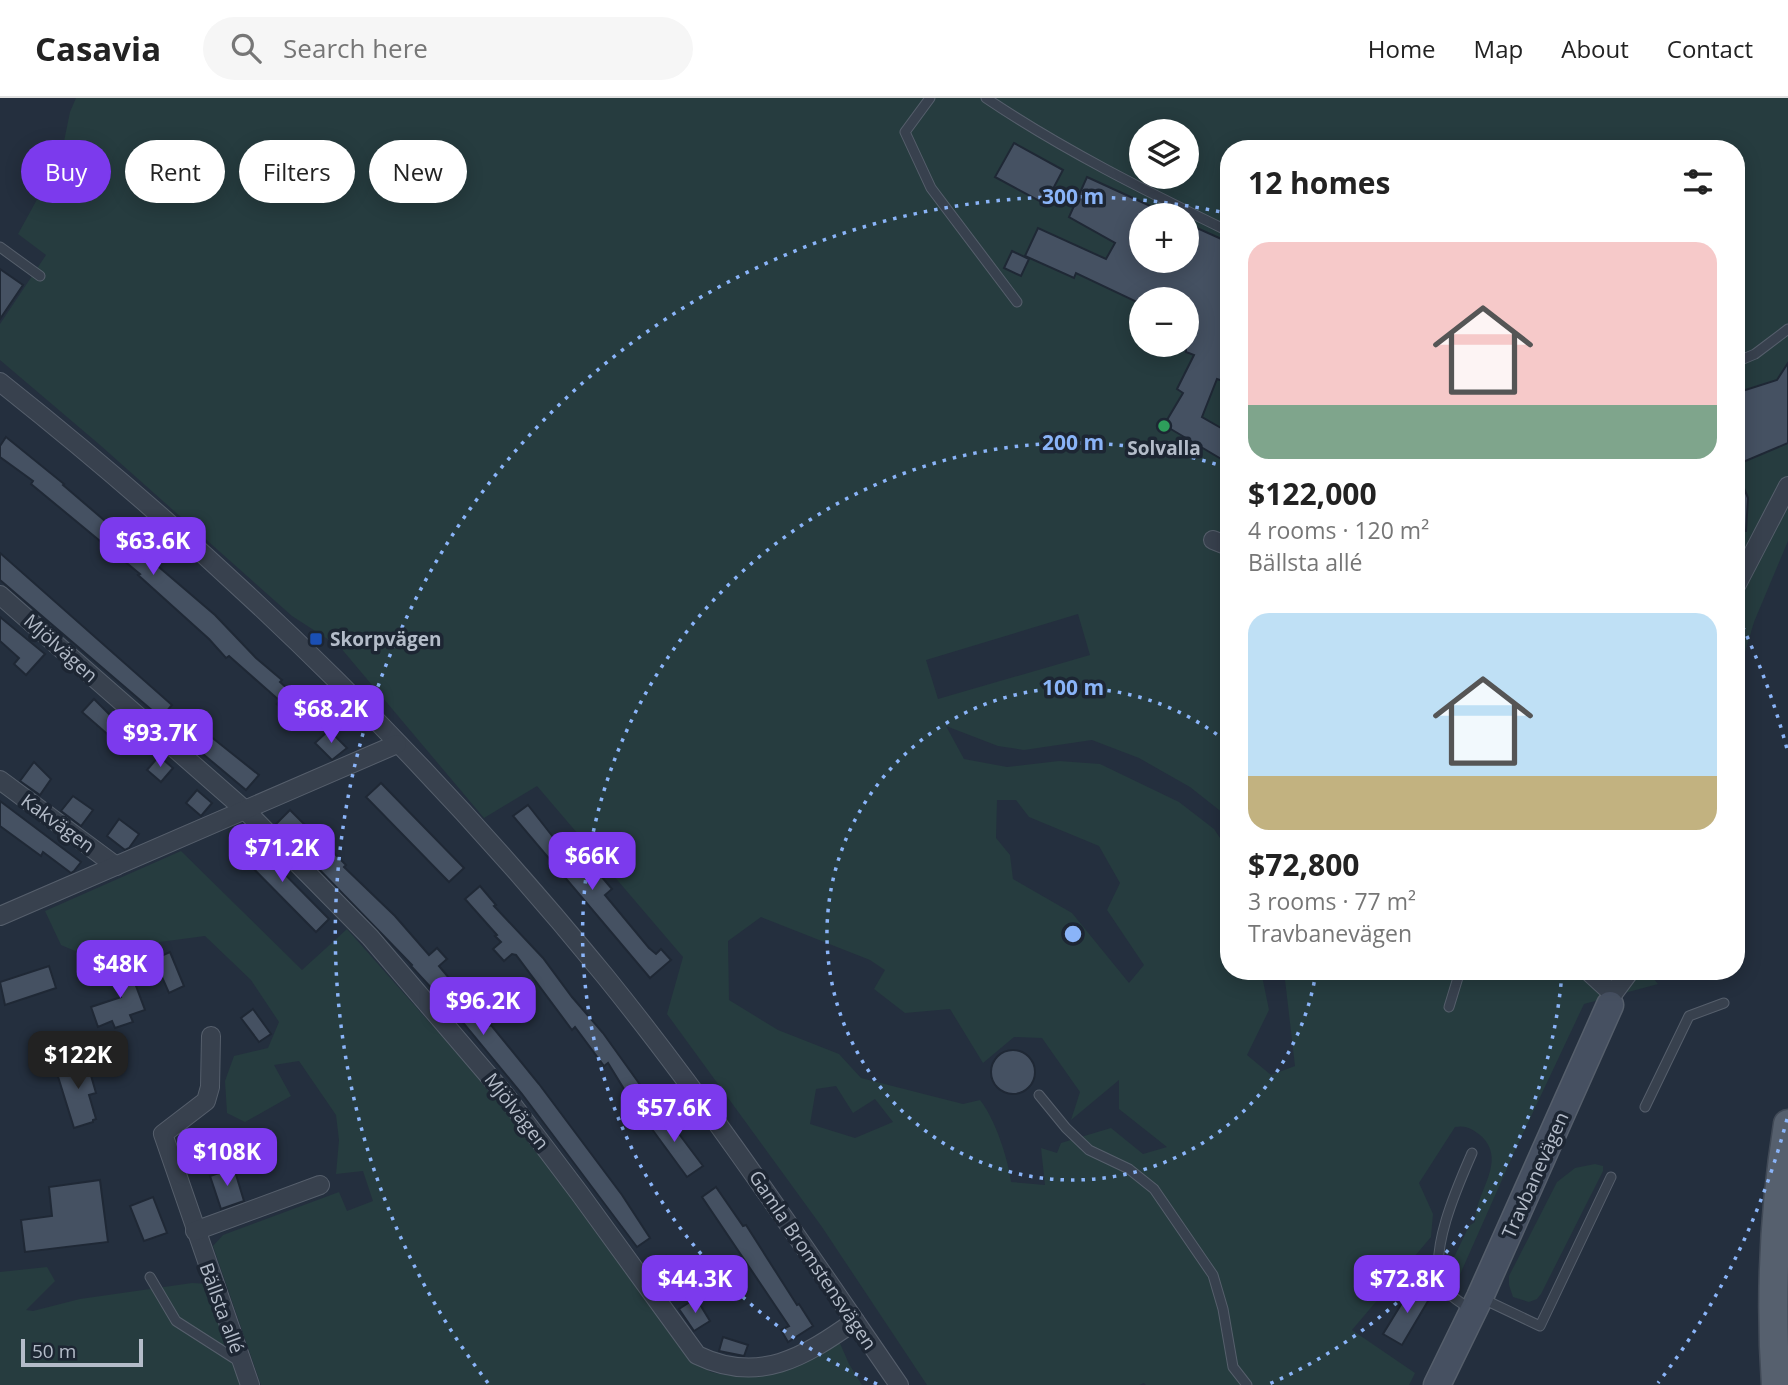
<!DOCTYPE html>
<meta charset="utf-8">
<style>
:root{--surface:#fff;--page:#f6f6f6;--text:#222;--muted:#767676;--line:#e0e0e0;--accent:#7c3aed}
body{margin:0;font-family:"Open Sans",sans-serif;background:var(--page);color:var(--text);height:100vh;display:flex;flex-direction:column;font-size:26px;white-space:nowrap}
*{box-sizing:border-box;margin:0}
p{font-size:23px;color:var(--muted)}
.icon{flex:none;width:38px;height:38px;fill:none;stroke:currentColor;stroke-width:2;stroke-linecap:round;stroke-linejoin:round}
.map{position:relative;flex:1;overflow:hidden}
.panel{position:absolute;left:1220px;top:42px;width:525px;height:840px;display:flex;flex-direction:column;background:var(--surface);border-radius:28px;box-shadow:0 4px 18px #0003}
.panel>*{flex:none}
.hud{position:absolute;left:21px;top:42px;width:665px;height:63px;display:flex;gap:14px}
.fabs{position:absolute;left:1129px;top:21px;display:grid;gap:14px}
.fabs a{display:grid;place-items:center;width:70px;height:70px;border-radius:50%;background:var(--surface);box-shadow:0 4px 18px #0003;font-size:35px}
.scale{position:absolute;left:21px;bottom:18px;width:122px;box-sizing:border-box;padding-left:7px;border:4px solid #b4bcc9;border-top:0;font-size:19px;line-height:24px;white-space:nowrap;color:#b4bcc9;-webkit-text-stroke:5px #1d2633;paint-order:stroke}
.price{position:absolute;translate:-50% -60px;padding:0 16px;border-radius:14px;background:var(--accent);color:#fff;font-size:23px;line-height:46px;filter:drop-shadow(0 2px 4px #0008)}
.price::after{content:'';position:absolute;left:50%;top:42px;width:21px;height:16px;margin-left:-10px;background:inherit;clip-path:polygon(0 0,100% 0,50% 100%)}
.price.current{background:#222;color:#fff}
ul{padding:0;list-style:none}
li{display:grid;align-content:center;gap:14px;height:371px;padding:0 28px}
li span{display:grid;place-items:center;height:217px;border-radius:21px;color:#555}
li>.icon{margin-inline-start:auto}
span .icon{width:126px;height:126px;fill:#fffc;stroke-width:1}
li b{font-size:30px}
h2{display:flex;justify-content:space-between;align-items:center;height:84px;padding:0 28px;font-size:30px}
.pill{padding:0 24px;border-radius:32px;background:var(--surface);box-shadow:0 4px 18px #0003;font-size:24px;line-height:63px}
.pill.current{background:var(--accent);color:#fff}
header{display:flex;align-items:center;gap:42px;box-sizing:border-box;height:98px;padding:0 35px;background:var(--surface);border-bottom:2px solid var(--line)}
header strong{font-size:33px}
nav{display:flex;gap:38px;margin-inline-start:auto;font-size:24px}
.search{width:490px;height:63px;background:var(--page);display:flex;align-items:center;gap:18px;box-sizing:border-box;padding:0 24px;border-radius:38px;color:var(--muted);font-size:26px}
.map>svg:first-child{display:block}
</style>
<header>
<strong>Casavia</strong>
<div class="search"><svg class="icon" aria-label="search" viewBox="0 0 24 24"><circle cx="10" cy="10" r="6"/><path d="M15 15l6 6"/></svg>Search here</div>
<nav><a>Home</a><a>Map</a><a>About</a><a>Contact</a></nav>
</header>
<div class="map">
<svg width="1788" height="1287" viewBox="0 0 1788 1287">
<rect width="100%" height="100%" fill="#242f3e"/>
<g fill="#263c3f" fill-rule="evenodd">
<path d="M76,0h1712v443l-34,81 -18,60v-533h-508v668l-38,-30 -51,-29 -47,-18 -68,10 -26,-4 -52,-20 18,33 43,8 52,-6 41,3 79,38 35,27 14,21v121h33l8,39 -22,45 24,20 24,-9 -11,-95h366v3l8,10 -74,20 -67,142 -63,142 -8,-10 1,-6 22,-46 6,-4c0,-30 34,-62 5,-87 -8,-7 -16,-10 -25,-8l-36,56 14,31 -2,23 -79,93 63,43 -6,12h-263l-2,-2 -5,2h-212l-105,-158 -155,-213 16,-57 -146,-171 -53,32 -144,-171 -48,-31 -192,-171 -100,-85v-36l46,-69 -28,-21 43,-78 9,-44zM1141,33h45v46h-45zM1141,117h45v46h-45zM1141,201h45v46h-45zM1078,516l12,41 -152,44 -12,-39zM997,702h19l13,17 70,29 21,37 -13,27 37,55 -15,18 -57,-70 -59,-34 -3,-24 -14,-17zM761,819l109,43 15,10 -11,19 31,24 45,-4 33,54 31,-26 28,1 38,54 -9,28 48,-40v29l48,38 -24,7 -32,-26 -50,15 -4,10 -16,-5 4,37 -34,-3c-3,-24 -16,-63 -31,-82l-17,4 -102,-26 -22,-24 -61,-24 -49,-30 -1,-59zM836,988l17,27 22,-14 18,23 -38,16 -45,-14 6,-35z"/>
<path d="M181,753l121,119 45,-41 168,190 173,237c8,5 15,12 23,16 45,13 92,-7 128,-31l10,23 13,21h-601l-48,-139 10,-11 116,-43 8,19 26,-10 -10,-30 -27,3 3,-34 -3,-25 -37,-54 -25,4 17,31 -46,26 -18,-9 -2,-32 9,-25 34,-8 11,-26 -28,-42 -46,-44 -68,9 -50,11 -26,-11 -16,-34z"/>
<path d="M1595,1066l8,2v5l-62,123 -4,5 -8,3 -16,-5 -4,-12v-9l48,-94 18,-14z"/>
<path d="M47,1169l8,14 -29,29 7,1 47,-12 112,-16 15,1 40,101h-247v-113z"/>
</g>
<g fill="#455162" stroke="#1f2835" stroke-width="2">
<path d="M1014,45l49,27 -18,34 -50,-27z"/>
<path d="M1087,79l83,38h-29v46h45v-38l42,19v127l-5,12 -6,-2 -15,38 26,15v31l-64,-38 19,-32 -6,-4 17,-34 -8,-3v-53h-45v5l-65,-31 -2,5 -49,-22 13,-28 68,31 9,-16 -46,-26z"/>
<path d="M1012,153l17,8 -8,17 -17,-8z"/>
<path d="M0,171l23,16 -23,34z"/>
<path d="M1788,265v80l-52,22v-72l41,-13z"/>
<path d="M6,339l58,47 -1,1 152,130 41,43 26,22 -2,2 29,26 -12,14 -20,-18 3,-3 -51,-45 -3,2 -17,-19 -71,-64 2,-1 -109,-90 2,-3 -33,-24v-11z"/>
<path d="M1736,371l12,29 -2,33 -10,-1z"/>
<path d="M0,455l172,152 -11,13 -161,-138z"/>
<path d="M0,519l45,37 -19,21 -12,-11 5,-6 -19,-17z"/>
<path d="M94,601l31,31 2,-2 13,12 -11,13 -47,-41z"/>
<path d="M190,622l69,55 -13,15 -67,-56z"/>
<path d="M329,632l18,18 -15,12 -17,-17z"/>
<path d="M159,658l14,12 -12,14 -14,-12z"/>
<path d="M34,664l17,17 -11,16 -20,-14z"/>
<path d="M381,685l83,85 -15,14 -83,-85z"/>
<path d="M197,692l15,13 -11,13 -15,-13z"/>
<path d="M73,698l20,14 -12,16 -20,-15z"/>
<path d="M0,703l81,61 -7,9 -3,2 -28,-21 -2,4 -41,-30z"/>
<path d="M528,707l29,37 1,-1 5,6 7,-6 12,14 -7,5 19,22 7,-6 11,13 -7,6 44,53 7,6 5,-5 10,11 -21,18 -137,-162z"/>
<path d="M290,712l19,19 -14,14 -19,-19z"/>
<path d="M119,721l20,15 -10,14 -4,2 -18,-14z"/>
<path d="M248,739l81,82 -13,13 -81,-82z"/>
<path d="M328,749l18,18 -2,2 51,49 34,39 8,-7 10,11 -8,7 50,60 2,-1 48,59 83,111 28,43 -13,9 -115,-153 -62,-75 -49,-53 1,-1 -100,-103z"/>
<path d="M480,788l16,19 -2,1 49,52 29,39 31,36 43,60 -14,9 -24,-39 -4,3 -29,-39 -3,3 -56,-75 -4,-1 -8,7 -11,-12 8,-7 -6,-6 2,-1 -32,-36z"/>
<path d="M170,854l14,34 -15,7 -15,-34z"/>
<path d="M127,864l18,48 -15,5 3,7 -18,6 -3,-7 -14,6 -7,-20 30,-10 -10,-29z"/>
<path d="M49,868l7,22 -51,17 -5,-23z"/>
<path d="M253,911l18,25 -12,8 -18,-24z"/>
<circle cx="1013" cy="974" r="22"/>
<path d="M86,960l10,35 -7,2 7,24 -3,1v2l-19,6 -19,-61z"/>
<path d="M661,1012l42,56 -16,11 -41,-56z"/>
<path d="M234,1070l10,33 -23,8 -11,-33z"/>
<path d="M100,1082l8,62 -83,10 -4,-32 31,-4 -3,-29z"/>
<path d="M716,1089l27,39 3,-1 51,80 2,-1 14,22 -25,16 -7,-12 8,-4 -87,-129z"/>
<path d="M153,1099l14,36 -23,8 -14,-35z"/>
<path d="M666,1158l16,22 -17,12 -15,-23z"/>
<path d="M1413,1187l18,11 -29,49 -19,-11z"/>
<path d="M696,1200l14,23 -16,10 -15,-22z"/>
<path d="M723,1239l25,8 -4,11 -25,-5z"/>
</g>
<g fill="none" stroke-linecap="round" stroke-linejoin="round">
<g stroke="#565f6c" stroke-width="11">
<g id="lane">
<path d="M930,0l-25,34 26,56 86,114"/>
<path d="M986,0c77,52 160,93 242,133"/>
<path d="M0,149l40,29"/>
<path d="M1736,264l19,-8 33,-25"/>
<path d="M1449,909l11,-36"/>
<path d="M1039,997l27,33 23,22 40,19 25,20 59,86 10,34 10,58 14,18"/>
<path d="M1645,1009l44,-91 35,-13"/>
<path d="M150,1179l26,44 64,41"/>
<path d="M1481,1200l59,28 71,-149"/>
<path d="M1471,1212c-9,-7 -24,-15 -29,-25 -14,-33 16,-100 30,-132"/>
</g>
</g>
<g stroke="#565f6c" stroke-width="20">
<g id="street">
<path d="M0,284c222,176 426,375 605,594 106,131 199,271 294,409"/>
<path d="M1213,442l15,6"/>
<path d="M1736,488l52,-100"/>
<path d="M0,497l246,216 124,126 136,159 74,98 117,161c62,30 107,2 158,-34"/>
<path d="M0,682l116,86"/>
<path d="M0,818l397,-172"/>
<path d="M1588,873l25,23"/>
<path d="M1610,907l3,-11 17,-23"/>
<path d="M211,938l-1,51 -4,14 -43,33 87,251"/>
<path d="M195,1133l125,-46"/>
</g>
</g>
<g stroke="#565f6c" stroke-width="29">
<path id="secondary" d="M1437,1287l43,-88 130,-292"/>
</g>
<g stroke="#414a57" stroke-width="31">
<path id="primary" d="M1776,1287c-6,-87 -2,-174 12,-261"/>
</g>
<use href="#lane" stroke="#38414e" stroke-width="9"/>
<use href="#street" stroke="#38414e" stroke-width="18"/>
<use href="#secondary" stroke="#465061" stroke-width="26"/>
<use href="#primary" stroke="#56606e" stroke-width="28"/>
</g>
<g fill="none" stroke="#8ab4f8" stroke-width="3.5" stroke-dasharray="3.5 7">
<path d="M1316 874A246 246 0 1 1 1228 645"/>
<path d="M1562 875A491 491 0 0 1 1269 1286M877 1286A491 491 0 0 1 1225 369"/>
<path d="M1787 1021A737 737 0 0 1 1658 1285M488 1285A737 737 0 0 1 1226 115M1738 519A737 737 0 0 1 1787 651"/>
</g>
<circle fill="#2e9e5b" stroke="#1d2633" stroke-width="2.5" cx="1164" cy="328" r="7"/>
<rect fill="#1a4fb4" stroke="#1d2633" stroke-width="2.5" x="309" y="534" width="14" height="14" rx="3.5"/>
<g text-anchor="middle" stroke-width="7" stroke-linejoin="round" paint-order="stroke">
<g font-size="19" font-weight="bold" fill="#b4bcc9" stroke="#1d2633">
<text x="1164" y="357">Solvalla</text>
<text x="330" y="548" text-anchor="start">Skorpvägen</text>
</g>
<g font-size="19" fill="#b4bcc9" stroke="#1d2633">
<text transform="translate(61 550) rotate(42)" y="7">Mjölvägen</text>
<text transform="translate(58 725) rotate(36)" y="7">Kakvägen</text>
<text transform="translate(517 1013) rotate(52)" y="7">Mjölvägen</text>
<text transform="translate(1535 1077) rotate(-66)" y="7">Travbanevägen</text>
<text transform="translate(813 1162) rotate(56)" y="7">Gamla Bromstensvägen</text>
<text transform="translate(222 1210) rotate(70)" y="7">Bällsta allé</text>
</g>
</g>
<circle cx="1073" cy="836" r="10" fill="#8ab4f8" stroke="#1d2633" stroke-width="3.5"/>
<g font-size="21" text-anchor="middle" font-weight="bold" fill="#8ab4f8" stroke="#1d2633" stroke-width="7" stroke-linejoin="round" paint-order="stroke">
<text x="1073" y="106">300 m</text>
<text x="1073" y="352">200 m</text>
<text x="1073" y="597">100 m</text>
</g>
</svg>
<div class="fabs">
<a><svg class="icon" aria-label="layers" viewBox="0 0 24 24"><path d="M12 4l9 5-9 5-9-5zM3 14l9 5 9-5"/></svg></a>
<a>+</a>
<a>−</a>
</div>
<div class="scale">50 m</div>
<b class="price" style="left:153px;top:479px">$63.6K</b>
<b class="price" style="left:331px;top:647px">$68.2K</b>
<b class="price" style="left:160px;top:671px">$93.7K</b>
<b class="price" style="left:282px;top:786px">$71.2K</b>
<b class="price" style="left:592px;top:794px">$66K</b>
<b class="price" style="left:120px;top:902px">$48K</b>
<b class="price" style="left:483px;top:939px">$96.2K</b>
<b class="price current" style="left:78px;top:993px">$122K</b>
<b class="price" style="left:674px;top:1046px">$57.6K</b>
<b class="price" style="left:227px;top:1090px">$108K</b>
<b class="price" style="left:695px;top:1217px">$44.3K</b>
<b class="price" style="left:1407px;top:1217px">$72.8K</b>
<div class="hud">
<a class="pill current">Buy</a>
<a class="pill">Rent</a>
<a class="pill">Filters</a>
<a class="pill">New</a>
</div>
<section class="panel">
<h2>12 homes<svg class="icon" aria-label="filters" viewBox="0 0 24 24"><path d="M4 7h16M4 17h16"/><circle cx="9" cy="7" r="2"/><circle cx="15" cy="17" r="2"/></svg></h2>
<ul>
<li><span style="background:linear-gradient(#f6c9c9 75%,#7fa58c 0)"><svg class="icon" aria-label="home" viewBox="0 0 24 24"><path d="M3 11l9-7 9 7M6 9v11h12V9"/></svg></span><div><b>$122,000</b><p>4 rooms · 120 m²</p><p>Bällsta allé</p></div></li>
<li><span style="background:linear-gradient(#bfe0f5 75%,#c2b280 0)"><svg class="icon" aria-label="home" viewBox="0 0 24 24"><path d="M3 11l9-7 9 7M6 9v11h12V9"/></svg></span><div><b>$72,800</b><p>3 rooms · 77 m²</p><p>Travbanevägen</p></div></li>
</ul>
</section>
</div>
